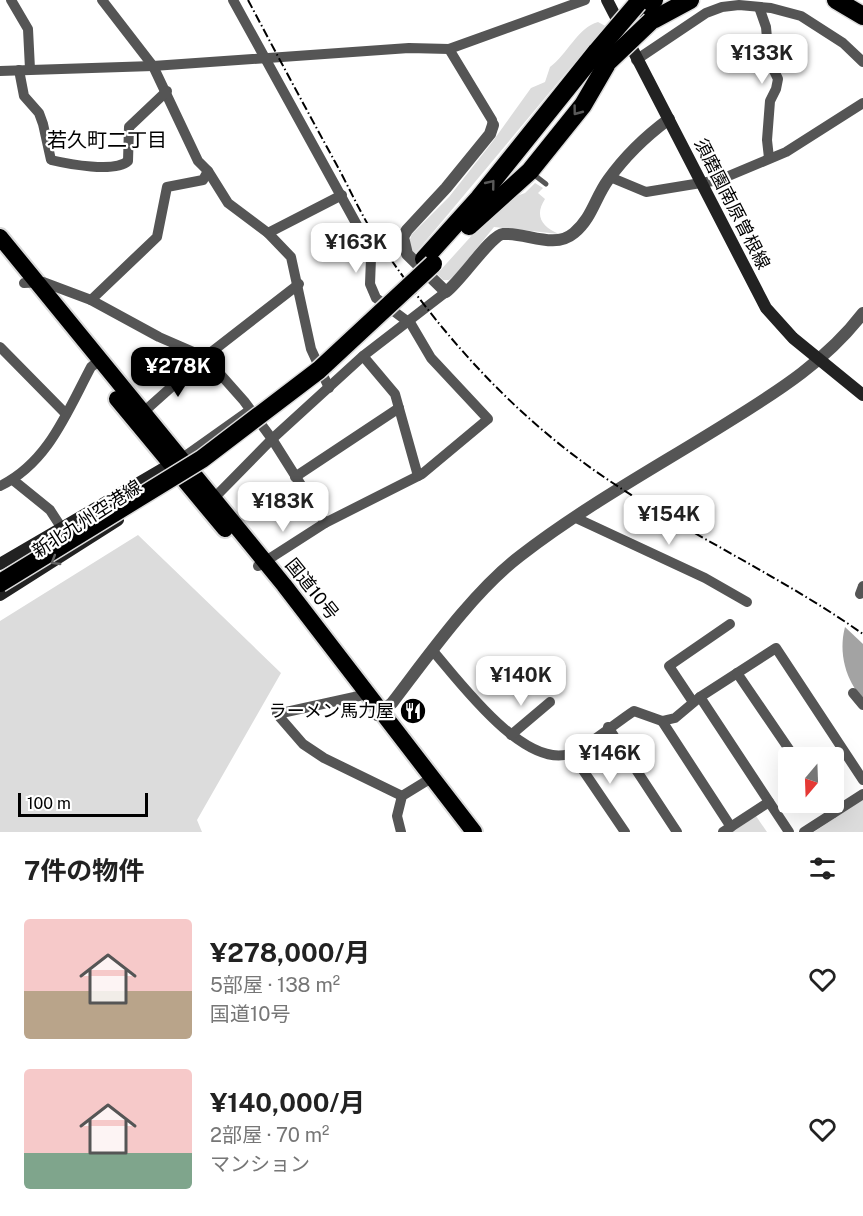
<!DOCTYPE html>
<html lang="ja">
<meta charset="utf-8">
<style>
:root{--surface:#fff;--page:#f2f2f2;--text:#222;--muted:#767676;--accent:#000}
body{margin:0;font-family:"Public Sans","Noto Sans JP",sans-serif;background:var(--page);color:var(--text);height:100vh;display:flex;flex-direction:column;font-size:22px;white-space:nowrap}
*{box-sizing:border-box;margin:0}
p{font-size:20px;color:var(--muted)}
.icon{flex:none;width:33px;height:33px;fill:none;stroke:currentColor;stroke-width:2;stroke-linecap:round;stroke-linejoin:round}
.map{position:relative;height:832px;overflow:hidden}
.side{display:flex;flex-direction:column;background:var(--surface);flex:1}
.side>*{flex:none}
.needle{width:39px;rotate:199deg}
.buttons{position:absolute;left:778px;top:747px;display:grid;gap:12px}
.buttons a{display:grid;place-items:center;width:66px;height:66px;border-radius:6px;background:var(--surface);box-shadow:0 6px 24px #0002;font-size:30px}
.scale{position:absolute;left:18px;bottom:15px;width:130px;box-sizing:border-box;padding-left:6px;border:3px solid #000;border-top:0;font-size:16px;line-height:21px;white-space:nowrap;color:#000;-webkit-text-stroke:4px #fff;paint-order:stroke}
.price{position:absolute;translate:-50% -51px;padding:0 14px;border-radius:12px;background:#fff;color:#222;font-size:20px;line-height:39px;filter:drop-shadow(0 2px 3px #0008)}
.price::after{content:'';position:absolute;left:50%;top:36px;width:18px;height:14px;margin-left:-9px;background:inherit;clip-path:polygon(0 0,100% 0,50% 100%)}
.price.on{background:var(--accent);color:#fff}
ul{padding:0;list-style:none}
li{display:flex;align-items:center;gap:18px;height:150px;padding:0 24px}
li span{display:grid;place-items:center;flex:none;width:168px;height:120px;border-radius:6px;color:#555}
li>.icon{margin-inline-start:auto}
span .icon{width:72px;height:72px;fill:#fffc;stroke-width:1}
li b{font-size:26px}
h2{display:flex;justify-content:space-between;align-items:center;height:72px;padding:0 24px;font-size:26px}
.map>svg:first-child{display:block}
</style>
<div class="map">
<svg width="863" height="832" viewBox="0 0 863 832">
<rect width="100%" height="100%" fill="#fff"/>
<g fill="#dcdcdc">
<path d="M598,22l11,6 -39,40 -156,187 -6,-11 4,-10 37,-37 44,-56 38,-53 14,-6 5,-15c17,-12 28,-40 48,-45z"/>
<path d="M535,183l8,5 -5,5 7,6c-11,17 -3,28 14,35l-65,-7 -38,47 -7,6h-6l-6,-6 66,-73 22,-8z"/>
<path d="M138,535l143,138 -84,147 5,12h-202v-211z"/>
<path d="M863,799v33h-49z"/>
<path d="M756,816l11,16h-35z"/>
</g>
<path fill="#a3a3a3" d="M845,627l18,17v55c-17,-18 -25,-46 -18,-72z"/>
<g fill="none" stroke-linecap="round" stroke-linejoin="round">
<g stroke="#dbdbdb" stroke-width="20">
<g id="trunk">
<path d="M0,237l284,348 190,247"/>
<path d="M117,399l108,130"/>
</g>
</g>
<g stroke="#dbdbdb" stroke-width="21">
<g id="motorway">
<path d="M836,0l27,16"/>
<path d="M643,9l11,-9"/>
<path d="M651,21l39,-21"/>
<path d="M469,226l61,-55 53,-66 25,-43"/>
<path d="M424,259l55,-61 118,-147"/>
</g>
</g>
<path stroke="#555" stroke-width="5" d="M533,174l13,10"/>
<g stroke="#555" stroke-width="10">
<path d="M11,0l17,29 2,40"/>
<path d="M102,0l51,66 45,95 10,10 20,32 40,30 23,24 20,92 18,39"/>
<path d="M233,0l135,245 3,13 -1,26 6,14 35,26 20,34 57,61 -66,55 -97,49 -67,43"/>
<path d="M759,7l7,20 3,33 9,19 -2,10 -6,12 -3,39 2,18"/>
<path d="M449,49l43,71 1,5"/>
<path d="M636,60l70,-47 16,-6 17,-2 32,3 30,8 42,27 20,19"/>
<path d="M19,70l5,26 15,17 4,11 8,36c17,4 64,13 77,1l1,-34 38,-36"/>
<path d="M0,71l153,-5 256,-18 40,1 136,-49"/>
<path d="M610,177l36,15 73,-12 67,-28 77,-49"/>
<path d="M268,233l74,-38"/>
<path d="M24,283l19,-1 48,18 68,37 46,20 39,44 28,38 53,84"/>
<path d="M91,300l66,-63 10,-50 36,-7 5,-9"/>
<path d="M0,347l66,67"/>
<path d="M363,356l32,38 23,82"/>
<path d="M139,416l66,-59 94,-73"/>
<path d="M181,459l69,-49"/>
<path d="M295,477l104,-69"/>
<path d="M13,480l37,30 11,17"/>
<path d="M0,486c48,-23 67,-74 91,-119l9,-7"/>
<path d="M216,500l2,-6 54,-55 91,-83 83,-64"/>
<path d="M576,518l129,60 42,24"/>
<path d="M860,594l3,-8"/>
<path d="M433,651c26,30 90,117 136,103 15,-4 49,-33 65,-43l28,10 13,-3 25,-21 76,-49 87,132"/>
<path d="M737,673l58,85"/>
<path d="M853,693l10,12"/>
<path d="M359,696l-82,18 26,30 21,14 78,38"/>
<path d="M700,697l89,135"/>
<path d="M693,702l-24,-36 61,-42"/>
<path d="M662,721l69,106"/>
<path d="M608,727l69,105"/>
<path d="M511,735l39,-33"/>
<path d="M572,754l53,78"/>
<path d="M826,802l7,11"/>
<path d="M401,832l-4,-16 5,-20 31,-19"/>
<path d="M723,832l46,-30"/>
<path d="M804,832l59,-38"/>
</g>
<g stroke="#555" stroke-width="12">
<path d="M493,125l-3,9 -44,54 -39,42 -4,7 4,17 39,38c15,-11 45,-57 57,-58 23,-2 51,16 71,-1 18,-15 21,-35 34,-53 17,-24 38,-44 61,-61"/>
<path d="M377,715l15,-12c36,-47 81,-111 128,-147 66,-51 140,-91 210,-135 50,-31 97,-61 133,-108"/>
</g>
<g stroke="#222" stroke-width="12">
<path d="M607,0l159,308 27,30 70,57"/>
<path d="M0,564l178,-104"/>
<path d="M0,595l118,-75"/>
</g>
<use href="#trunk" stroke="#000" stroke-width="16"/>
<use href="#motorway" stroke="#000" stroke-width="18"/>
<path stroke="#000" stroke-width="2" stroke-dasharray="9 3 1.5 3" stroke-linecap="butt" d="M248,0c28,53 57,107 86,160 14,25 26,53 41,76 57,86 122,162 205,224 89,66 192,110 283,174"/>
<g stroke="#dbdbdb" stroke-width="21" stroke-linecap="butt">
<g id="motorway-bridge">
<path d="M597,51l41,-48"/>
<path d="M608,62l43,-41"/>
<path d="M0,583l202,-124 117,-89 114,-106"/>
</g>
</g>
<use href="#motorway-bridge" stroke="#000" stroke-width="18"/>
</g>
<defs><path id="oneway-chevron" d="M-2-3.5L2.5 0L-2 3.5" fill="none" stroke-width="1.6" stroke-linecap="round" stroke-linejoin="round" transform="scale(1.5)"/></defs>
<g stroke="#595959">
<use href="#oneway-chevron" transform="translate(577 111) rotate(127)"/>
<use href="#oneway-chevron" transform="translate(491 184) rotate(-51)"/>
</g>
<use stroke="#646464" href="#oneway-chevron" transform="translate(55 561) rotate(149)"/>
<defs>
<g id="restaurant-disc" transform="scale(1.35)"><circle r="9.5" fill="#000" stroke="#fff"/><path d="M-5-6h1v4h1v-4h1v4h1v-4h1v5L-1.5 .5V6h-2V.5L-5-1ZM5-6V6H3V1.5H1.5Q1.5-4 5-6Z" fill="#fff"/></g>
</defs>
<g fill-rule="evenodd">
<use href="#restaurant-disc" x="413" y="711"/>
</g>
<g text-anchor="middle" stroke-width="4.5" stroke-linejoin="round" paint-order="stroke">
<g font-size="18" fill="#000" stroke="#fff">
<text transform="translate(732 204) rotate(63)" y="6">須磨園南原曽根線</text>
<text transform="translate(87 519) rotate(-33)" y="6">新北九州空港線</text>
<text transform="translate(312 589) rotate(51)" y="6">国道10号</text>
</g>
<g font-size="18" fill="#000" stroke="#fff" text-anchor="end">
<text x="394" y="717">ラーメン馬力屋</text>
</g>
<g font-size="20" fill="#000" stroke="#fff">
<text x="107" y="147">若久町二丁目</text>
</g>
</g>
</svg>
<div class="buttons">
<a><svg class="needle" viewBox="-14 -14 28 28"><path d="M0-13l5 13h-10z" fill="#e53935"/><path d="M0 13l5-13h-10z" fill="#767676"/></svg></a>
</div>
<div class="scale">100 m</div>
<b class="price" style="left:762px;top:85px">¥133K</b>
<b class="price" style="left:356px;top:274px">¥163K</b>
<b class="price on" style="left:178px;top:398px">¥278K</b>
<b class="price" style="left:283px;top:533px">¥183K</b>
<b class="price" style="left:669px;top:546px">¥154K</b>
<b class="price" style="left:521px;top:707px">¥140K</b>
<b class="price" style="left:610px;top:785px">¥146K</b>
</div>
<section class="side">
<h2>7件の物件<svg class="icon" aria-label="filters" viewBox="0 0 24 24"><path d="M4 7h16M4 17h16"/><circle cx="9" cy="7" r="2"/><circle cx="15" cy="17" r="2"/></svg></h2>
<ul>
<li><span style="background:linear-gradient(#f6c9c9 60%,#b9a48a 0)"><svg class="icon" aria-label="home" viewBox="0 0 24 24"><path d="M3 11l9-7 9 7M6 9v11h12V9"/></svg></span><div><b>¥278,000/月</b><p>5部屋 · 138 m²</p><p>国道10号</p></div><svg class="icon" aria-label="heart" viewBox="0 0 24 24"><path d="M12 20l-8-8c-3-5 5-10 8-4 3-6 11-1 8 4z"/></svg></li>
<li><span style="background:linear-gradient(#f6c9c9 70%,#7fa58c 0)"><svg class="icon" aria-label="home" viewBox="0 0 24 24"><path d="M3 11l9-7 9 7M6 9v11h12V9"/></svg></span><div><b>¥140,000/月</b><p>2部屋 · 70 m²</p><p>マンション</p></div><svg class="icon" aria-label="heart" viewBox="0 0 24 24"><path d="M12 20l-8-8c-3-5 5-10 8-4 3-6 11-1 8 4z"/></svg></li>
</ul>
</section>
